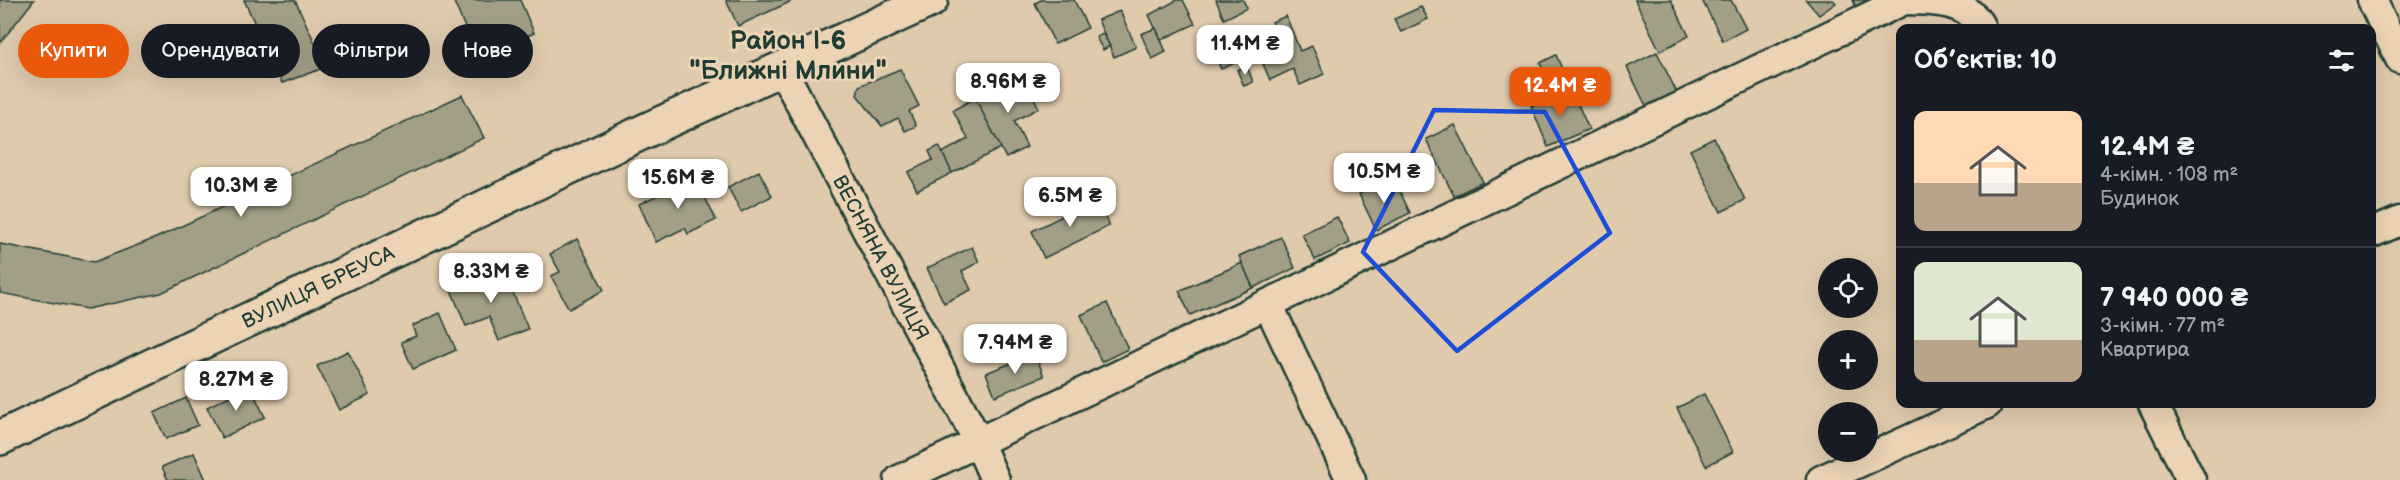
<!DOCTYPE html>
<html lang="uk">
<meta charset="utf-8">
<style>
:root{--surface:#171b24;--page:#242831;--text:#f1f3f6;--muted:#9ea1a6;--line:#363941;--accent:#ea580c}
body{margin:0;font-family:"Balsamiq Sans",sans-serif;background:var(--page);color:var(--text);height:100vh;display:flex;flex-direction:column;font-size:22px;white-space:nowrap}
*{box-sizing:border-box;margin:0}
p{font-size:20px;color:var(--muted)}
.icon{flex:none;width:33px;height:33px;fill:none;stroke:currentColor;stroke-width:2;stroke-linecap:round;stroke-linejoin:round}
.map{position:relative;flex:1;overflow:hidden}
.drawer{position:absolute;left:1896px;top:24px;width:480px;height:384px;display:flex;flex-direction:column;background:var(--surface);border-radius:12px;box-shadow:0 6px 24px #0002}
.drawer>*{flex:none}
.guide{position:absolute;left:18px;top:24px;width:570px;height:54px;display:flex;gap:12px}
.controls{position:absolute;left:1818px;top:258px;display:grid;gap:12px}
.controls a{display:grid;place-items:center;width:60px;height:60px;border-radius:50%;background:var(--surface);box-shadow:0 6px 24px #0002;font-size:30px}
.price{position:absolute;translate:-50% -51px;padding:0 14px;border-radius:12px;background:#fff;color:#222;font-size:20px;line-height:39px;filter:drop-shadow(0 2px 3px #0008)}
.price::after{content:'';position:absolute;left:50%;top:36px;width:18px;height:14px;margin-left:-9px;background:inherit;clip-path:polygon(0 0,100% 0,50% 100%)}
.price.on{background:var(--accent);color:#fff}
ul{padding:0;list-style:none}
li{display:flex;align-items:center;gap:18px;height:150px;padding:0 18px}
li+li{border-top:2px solid var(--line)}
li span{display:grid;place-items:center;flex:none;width:168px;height:120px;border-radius:12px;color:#555}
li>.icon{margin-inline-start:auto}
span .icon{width:72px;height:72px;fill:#fffc;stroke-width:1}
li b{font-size:26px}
h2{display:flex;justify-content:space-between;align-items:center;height:72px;padding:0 18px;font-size:26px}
.tag{padding:0 21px;border-radius:27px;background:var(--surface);box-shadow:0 6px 24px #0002;font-size:21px;line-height:54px}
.tag.on{background:var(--accent);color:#fff}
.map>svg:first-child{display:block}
</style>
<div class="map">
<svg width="2400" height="480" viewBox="0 0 2400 480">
<rect width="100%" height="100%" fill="#dfcaac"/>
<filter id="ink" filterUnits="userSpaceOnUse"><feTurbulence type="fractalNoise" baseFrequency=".0167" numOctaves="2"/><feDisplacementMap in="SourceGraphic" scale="12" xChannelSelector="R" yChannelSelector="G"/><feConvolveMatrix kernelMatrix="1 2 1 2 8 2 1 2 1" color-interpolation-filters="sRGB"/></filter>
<g filter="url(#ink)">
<g fill="#a39f87" stroke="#1f3d34" stroke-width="1.5">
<path d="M0,0h34l-34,43z"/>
<path d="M244,0h51l31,67 -44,16z"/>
<path d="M453,0h67l14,33 -56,24z"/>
<path d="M726,0h68l-56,26z"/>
<path d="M1041,0h33l14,28 -33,16 -20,-41z"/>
<path d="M1177,0h6l12,24 -34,16 -12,-25z"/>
<path d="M1216,0h27l4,8 -23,11z"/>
<path d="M1635,0h36l18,36 -29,15z"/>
<path d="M1702,0h29l15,29 -23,12z"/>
<path d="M1806,0h27l3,3 -17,12z"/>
<path d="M1853,0h21l-18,8z"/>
<path d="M1421,7l7,12 -27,13 -7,-13z"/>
<path d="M1120,11l16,36 -22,10 -16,-37z"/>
<path d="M1286,16l14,35 12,-5 12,28 -24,11 -7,-16 -23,11 -7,-16 23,-10 -14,-32z"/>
<path d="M1156,28l10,24 -14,7 -11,-25z"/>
<path d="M1231,32l13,27 -23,10 -12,-27z"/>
<path d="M1103,34l7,12 -7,4 -7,-13z"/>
<path d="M1657,52l20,41 -30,15 -20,-41z"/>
<path d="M1556,55l15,34 -16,7 -15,-33z"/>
<path d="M1247,66l6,16 -9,4 -7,-16z"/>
<path d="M900,69l19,37 -10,5 7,15 -11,5 -7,-13 -16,8 -25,-31 2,-9z"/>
<path d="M1024,78l15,30 -25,13 13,26 -21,11 -31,-60 26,-14 3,4z"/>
<path d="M1571,89l18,40 -41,18 -17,-41z"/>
<path d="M462,95l22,43 -323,155 -74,16 -87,-16v-49l94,18 62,-24z"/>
<path d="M975,98l26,50 -49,25 -10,-20 26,-14 -15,-29z"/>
<path d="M1455,125l28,57 -29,14 -28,-57z"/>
<path d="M1714,138l31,62 -24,12 -31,-62z"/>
<path d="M939,146l13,27 -35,18 -9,-19 25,-12 -4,-9z"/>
<path d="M759,171l13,25 -31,16 -13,-25z"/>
<path d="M695,177l21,43 -28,14 -3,-6 -29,14 -17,-38z"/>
<path d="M1393,177l17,36 -34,17 -17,-36z"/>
<path d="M1097,199l12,27 -65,32 -12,-27z"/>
<path d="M1337,217l13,26 -35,17 -13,-26z"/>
<path d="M1281,237l14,31 -42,20 -14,-32z"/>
<path d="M577,239l27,51 -35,19 -18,-33 9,-4 -10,-18z"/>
<path d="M972,247l7,15 -17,9 9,19 -27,13 -17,-35z"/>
<path d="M1242,263l11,25 -63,27 -11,-24z"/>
<path d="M503,269l25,60 -29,12 -10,-24 -23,9 -15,-36z"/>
<path d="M1107,303l21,46 -27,13 -20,-47z"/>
<path d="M440,313l16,37 -43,19 -12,-27 15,-6 -4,-10z"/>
<path d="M348,351l22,44 -31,15 -22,-44z"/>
<path d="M1035,354l9,22 -49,20 -9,-23z"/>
<path d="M250,386l15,31 -43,21 -15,-31z"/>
<path d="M1704,394l29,58 -27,14 -29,-58z"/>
<path d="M186,398l12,27 -32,14 -12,-26z"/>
<path d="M194,453l12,27h-38l-6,-13z"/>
</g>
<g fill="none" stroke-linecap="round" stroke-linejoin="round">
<g stroke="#1f3d34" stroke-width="33">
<g id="street">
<path d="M2372,0l28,59"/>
<path id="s1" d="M782,69l196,372 17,39"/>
<path d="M2372,233l28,-12"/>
<path d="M1268,304l83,176"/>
<path d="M2153,404l38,76"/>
<path d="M899,480l1005,-480c26,0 65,0 77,28"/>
<path d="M1821,480l166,-76"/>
</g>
</g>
<g stroke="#1f3d34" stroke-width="38">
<g id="secondary">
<path id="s2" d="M0,438l647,-308 284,-130"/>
</g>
</g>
<use href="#street" stroke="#ebd3b3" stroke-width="28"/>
<use href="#secondary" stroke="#ebd3b3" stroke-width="33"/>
</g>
</g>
<path fill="none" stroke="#1d4ed8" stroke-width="4.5" stroke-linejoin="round" d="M1434,110l111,2 65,121 -153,118 -94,-99z"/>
<g text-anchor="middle" stroke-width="6" stroke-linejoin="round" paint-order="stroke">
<g font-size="20" fill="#1f3d34" stroke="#ebd3b3">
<text dy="7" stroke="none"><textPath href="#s1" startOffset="213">ВЕСНЯНА ВУЛИЦЯ</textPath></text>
<text dy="7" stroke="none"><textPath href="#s2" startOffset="352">ВУЛИЦЯ БРЕУСА</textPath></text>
</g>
<g font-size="26" font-weight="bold" fill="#1f3d34" stroke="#ebd3b3">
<text x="788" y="49">Район І-6<tspan x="788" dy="30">"Ближні Млини"</tspan></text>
</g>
</g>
</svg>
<div class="controls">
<a><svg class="icon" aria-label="locate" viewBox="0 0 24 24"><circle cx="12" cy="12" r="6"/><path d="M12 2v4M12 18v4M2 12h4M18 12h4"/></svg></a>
<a>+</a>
<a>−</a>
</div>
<b class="price" style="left:1245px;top:76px">11.4M ₴</b>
<b class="price" style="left:1008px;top:114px">8.96M ₴</b>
<b class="price on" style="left:1560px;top:118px">12.4M ₴</b>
<b class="price" style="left:1384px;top:204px">10.5M ₴</b>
<b class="price" style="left:678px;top:210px">15.6M ₴</b>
<b class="price" style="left:241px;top:218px">10.3M ₴</b>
<b class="price" style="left:1070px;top:228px">6.5M ₴</b>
<b class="price" style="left:491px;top:304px">8.33M ₴</b>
<b class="price" style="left:1015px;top:375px">7.94M ₴</b>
<b class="price" style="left:236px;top:412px">8.27M ₴</b>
<div class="guide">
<a class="tag on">Купити</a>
<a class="tag">Орендувати</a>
<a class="tag">Фільтри</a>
<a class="tag">Нове</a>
</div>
<section class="drawer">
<h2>Об’єктів: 10<svg class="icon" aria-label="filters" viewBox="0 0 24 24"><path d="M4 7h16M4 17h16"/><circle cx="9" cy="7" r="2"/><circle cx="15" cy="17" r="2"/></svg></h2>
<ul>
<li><span style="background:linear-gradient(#ffd9b3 60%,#b9a48a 0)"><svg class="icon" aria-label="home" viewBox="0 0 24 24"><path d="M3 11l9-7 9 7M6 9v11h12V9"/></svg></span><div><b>12.4M ₴</b><p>4-кімн. · 108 m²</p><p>Будинок</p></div></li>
<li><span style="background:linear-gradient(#dfe7d0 65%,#b9a48a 0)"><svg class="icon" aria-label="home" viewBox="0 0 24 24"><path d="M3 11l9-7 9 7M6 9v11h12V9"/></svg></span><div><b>7 940 000 ₴</b><p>3-кімн. · 77 m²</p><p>Квартира</p></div></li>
</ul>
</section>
</div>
